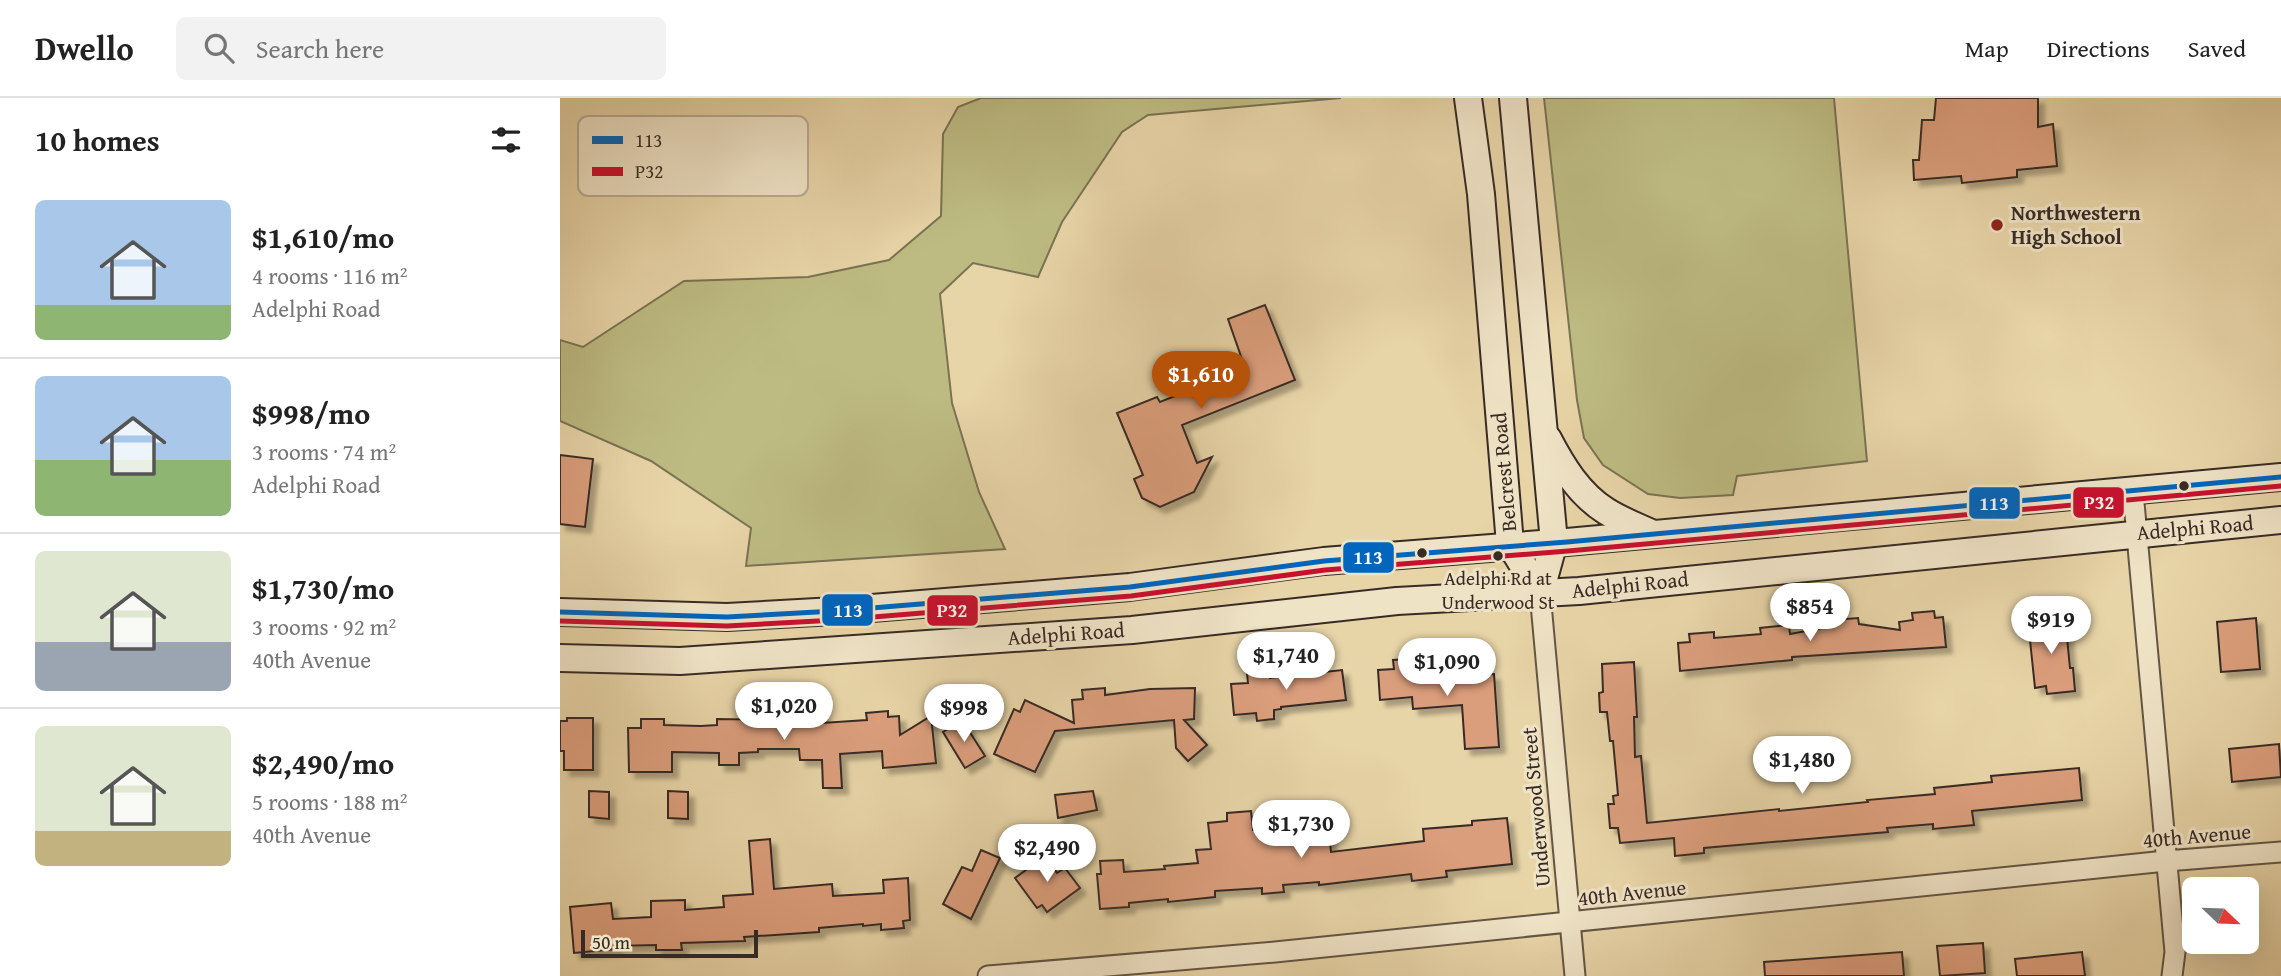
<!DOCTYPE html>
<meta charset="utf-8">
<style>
:root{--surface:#fff;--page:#f2f2f2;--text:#222;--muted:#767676;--line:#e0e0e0;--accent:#b45309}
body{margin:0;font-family:"Gentium Book Plus",serif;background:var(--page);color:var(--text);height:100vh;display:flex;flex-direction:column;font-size:26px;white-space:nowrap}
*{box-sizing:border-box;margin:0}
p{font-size:23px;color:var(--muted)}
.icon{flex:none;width:38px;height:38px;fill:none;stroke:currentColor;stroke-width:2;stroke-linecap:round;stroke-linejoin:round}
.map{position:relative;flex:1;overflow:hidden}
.side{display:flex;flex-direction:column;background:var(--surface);width:560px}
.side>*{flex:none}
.needle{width:46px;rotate:113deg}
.fabs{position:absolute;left:1622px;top:779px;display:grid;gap:14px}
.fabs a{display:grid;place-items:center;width:77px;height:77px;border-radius:10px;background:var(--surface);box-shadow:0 7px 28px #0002;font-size:35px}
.scale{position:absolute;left:21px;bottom:18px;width:177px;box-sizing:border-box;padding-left:7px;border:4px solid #382b25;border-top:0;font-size:19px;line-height:24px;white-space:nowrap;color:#382b25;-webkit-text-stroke:5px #efe3c6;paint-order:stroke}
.price{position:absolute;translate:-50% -60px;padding:0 16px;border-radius:24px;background:#fff;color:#222;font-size:23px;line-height:46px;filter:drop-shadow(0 2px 4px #0008)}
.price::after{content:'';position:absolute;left:50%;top:42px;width:21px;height:16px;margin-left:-10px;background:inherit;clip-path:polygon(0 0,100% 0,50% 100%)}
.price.on{background:var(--accent);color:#fff}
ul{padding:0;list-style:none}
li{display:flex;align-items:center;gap:21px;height:175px;padding:0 35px}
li+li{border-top:2px solid var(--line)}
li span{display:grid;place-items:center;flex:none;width:196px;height:140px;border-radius:10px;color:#555}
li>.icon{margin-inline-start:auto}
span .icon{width:84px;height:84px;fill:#fffc;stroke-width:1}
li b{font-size:30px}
h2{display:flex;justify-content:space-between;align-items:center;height:84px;padding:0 35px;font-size:30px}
header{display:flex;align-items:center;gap:42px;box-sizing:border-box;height:98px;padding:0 35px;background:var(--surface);border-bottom:2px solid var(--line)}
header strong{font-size:33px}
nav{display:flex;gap:38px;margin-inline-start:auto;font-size:24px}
.search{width:490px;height:63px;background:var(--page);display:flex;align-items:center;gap:18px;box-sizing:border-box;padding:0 24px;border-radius:10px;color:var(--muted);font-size:26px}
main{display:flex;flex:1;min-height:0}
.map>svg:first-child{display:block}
</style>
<header>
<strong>Dwello</strong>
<div class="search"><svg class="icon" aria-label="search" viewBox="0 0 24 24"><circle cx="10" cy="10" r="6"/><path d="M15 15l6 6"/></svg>Search here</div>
<nav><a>Map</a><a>Directions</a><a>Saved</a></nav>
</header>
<main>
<section class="side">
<h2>10 homes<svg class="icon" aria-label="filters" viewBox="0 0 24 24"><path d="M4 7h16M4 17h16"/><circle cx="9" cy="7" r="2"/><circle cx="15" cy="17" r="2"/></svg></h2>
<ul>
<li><span style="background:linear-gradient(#a9c7e8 75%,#8fb573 0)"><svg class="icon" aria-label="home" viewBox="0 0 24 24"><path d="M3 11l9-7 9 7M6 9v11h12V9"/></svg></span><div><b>$1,610/mo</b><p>4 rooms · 116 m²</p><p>Adelphi Road</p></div></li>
<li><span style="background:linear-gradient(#a9c7e8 60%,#8fb573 0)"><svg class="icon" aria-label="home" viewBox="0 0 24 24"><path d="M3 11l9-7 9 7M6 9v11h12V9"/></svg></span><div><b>$998/mo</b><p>3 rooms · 74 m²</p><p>Adelphi Road</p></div></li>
<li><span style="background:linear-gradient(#dfe7d0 65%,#9aa5b1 0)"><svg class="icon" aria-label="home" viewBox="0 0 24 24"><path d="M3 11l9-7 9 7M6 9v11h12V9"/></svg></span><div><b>$1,730/mo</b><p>3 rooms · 92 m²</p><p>40th Avenue</p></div></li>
<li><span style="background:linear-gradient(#dfe7d0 75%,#c2b280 0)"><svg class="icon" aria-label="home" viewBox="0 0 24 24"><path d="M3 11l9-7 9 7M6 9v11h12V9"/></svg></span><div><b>$2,490/mo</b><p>5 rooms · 188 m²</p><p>40th Avenue</p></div></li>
</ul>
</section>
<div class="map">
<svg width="1721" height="878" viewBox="0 0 1721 878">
<defs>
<filter id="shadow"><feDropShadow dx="6" dy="6" stdDeviation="2" flood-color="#0004"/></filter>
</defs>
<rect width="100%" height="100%" fill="#e7d4a7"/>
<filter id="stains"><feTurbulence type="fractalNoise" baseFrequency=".00286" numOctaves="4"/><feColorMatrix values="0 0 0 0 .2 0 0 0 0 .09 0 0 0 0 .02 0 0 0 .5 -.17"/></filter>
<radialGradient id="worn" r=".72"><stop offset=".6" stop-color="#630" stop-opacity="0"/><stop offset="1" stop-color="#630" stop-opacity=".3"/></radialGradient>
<g fill="#bdbb82" stroke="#7a7354" stroke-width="2">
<path d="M421,0h360l-193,17 -26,17 -60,90 -24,55 -65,-14 -33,31 12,109 27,89 26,57 -259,17 5,-38 -100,-67 -91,-40v-81l23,7 101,-66 124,-4 81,-17 52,-44 2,-82 15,-27z"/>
<path d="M984,0h290l33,363 -130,15 -4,19 -53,3 -32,-4 -45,-29 -19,-27 -7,-38z"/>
</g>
<g fill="#db9e7b" stroke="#382b25" stroke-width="2" filter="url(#shadow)">
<path d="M1376,0h102v29l15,-3 4,42 -40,4v7l-55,6 -1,-7 -47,4 -1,-20h6l3,-40h12z"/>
<path d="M705,207l30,75 -113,45 15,38 15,-6 -18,35 -34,15 -18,-9 -8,-19 9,-4 -26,-62 40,-16 3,5 85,-34 -17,-49z"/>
<path d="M0,357l33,4 -8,68 -25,-3z"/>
<path d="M1374,513l1,7 8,-1 3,30 -154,10v3l-112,11 -2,-28 12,-1 -1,-8 25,-2v6l47,-4 -1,-6 29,-3 1,9 43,-8 1,-6 24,-2 1,6 41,6 -1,-8 14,-2 -1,-7z"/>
<path d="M1505,519l5,51h3l2,23 -28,3 -1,-8 -11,2 -7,-67z"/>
<path d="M1696,520l4,51 -39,3 -4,-50z"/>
<path d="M864,560l2,21 68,-5 5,73 -34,2 -3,-44 -49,4 -1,-12 -32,3 -2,-30 16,-1 -1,-9z"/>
<path d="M1074,564l3,55h-3l1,40 6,-1 6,67 132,-14v2l89,-9 -1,-2 68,-6 -1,-6 58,-6 -1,-6 88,-8 3,32 -110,11 2,14 -41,4v-5l-46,4 1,4 -184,16v5l-29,3 -1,-18 -54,5 -2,-15h-8l-2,-24h6l-1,-8 5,-1 -5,-54h-3l-3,-29h-7l-1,-19 4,-1 -1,-28z"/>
<path d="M782,572l4,30 -65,7v2l-7,1v9l-17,2 -1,-8 -22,2 -3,-31 17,-1 -1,-9 22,-2 1,6z"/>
<path d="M545,590v7l45,-6 45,-1 -1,31 -10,1 23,25 -19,16 -12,-13 -2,-28 -119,11 -20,41 -41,-18 20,-45 6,3 5,-12 49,23 -2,-23 11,-1 -1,-9z"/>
<path d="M328,613v6l11,-1 1,19 31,-19 5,47 -53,5 -1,-17 -42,3 2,34h-19l-1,-28h-22l-1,-11h-41v3l-19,1v12h-20v-12l-47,-1v20h-43l-1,-44h13v-9h23v6l37,1 16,-1v-6l75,1v-6h30v9l45,-3 -1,-7z"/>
<path d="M7,620h26v52h-29v-19h-4v-30h7z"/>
<path d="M402,622l23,36 -20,12 -22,-36z"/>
<path d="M1719,646l2,33 -49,5 -3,-33z"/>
<path d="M29,693l20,1v27l-20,-2z"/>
<path d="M108,693l20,1v27l-20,-1z"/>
<path d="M533,693l4,19 -39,8 -3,-23z"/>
<path d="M767,712l4,42 93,-11 -1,-12 49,-4v-4l35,-3 5,46 -66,7 1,6 -35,4 -1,-7 -92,11v-3l-36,3 1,7 -22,2v-6l-47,3v6l-47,5v-3l-39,4v4l-29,2 -3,-35h4l-1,-13 23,-1 1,12 41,-3 -1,-3 34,-3 -2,-13 15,-1 -3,-26 19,-2v-8l24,-2 2,19 52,-4 -2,-13z"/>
<path d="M210,741l4,50 58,-5 1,12 51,-3 -1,-13 25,-2 2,42 -7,1 1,7 -23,2v-6l-18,2v-2l-44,4v4l-75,5 1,4 -64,2 1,7h-26v-5l-41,1 1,3 -42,4 -4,-46 41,-4 2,16 38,-2v-16l34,-1v10l39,-3 -1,-11 30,-2 -4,-53z"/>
<path d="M421,752l19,8 -29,61 -28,-15 19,-37 10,4z"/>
<path d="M485,758l12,17 8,-5 15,20 -33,24 -5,-7 -5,3 -22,-30z"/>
<path d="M1423,845l2,30 -45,3 -3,-30z"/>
<path d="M1342,854l2,24h-139l-1,-14z"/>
<path d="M1522,854l3,24h-68l-2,-17z"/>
</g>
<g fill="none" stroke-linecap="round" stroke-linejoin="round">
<g stroke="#645546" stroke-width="23">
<g id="minor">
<path d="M1573,394l42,460 -3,24"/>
<path d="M980,495l35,383"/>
<path d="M428,878l287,-24 891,-91 115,-9"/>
</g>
</g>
<g stroke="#382b25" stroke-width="30">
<g id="secondary">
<path d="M908,0l13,96 29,350 30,49"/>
<path d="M953,0l41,444 -14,51"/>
<path d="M988,341c14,27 31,55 58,72 14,9 30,15 45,22"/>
<path d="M0,514l167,5 108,-6 295,-24 194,-26 243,-19 714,-65"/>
<path d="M0,560l120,3 452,-31 265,-29 182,-10 702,-71"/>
</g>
</g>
<use href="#minor" stroke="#efe3c6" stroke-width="19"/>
<use href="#secondary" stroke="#efe3c6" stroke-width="26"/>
<g stroke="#efe3c6" stroke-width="10">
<path id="bus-1" d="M0,514l167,5 108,-6 295,-24 194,-26 243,-19 714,-65"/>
</g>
<g stroke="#efe3c6" stroke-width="10">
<path id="bus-2" d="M0,523l167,5 109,-6 295,-24 194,-26 243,-19 713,-65"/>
</g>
<use href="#bus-1" stroke="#0065bd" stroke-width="5"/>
<use href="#bus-2" stroke="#c8102e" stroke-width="5"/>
</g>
<circle fill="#8f2418" stroke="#efe3c6" stroke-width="2.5" cx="1437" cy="127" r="7"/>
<g fill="#382b25" stroke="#efe3c6" stroke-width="2.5">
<circle cx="1624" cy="388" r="6"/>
<circle cx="862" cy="455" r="6"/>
<circle cx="938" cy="458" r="6"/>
</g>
<g text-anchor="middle" stroke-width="6" stroke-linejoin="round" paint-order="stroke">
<g font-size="19" fill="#382b25" stroke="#efe3c6">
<text x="938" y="487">Adelphi Rd at<tspan x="938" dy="24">Underwood St</tspan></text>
</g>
<g font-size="21" font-weight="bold" fill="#382b25" stroke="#efe3c6" text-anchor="start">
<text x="1451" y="122">Northwestern<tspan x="1451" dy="24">High School</tspan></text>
</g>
<g font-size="21" fill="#382b25" stroke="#efe3c6">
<text transform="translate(944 374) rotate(-95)" y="7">Belcrest Road</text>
<text transform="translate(1635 430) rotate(-5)" y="7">Adelphi Road</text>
<text transform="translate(1070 487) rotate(-6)" y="7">Adelphi Road</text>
<text transform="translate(506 536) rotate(-4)" y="7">Adelphi Road</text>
<text transform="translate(976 709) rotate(-95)" y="7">Underwood Street</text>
<text transform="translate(1637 738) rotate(-5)" y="7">40th Avenue</text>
<text transform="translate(1072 795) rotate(-6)" y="7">40th Avenue</text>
</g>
</g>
<rect x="18" y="18" width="230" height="80" rx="10" fill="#efe3c6" stroke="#b8ac96" stroke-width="2"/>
<rect x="32" y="38" width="31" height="8" fill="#0065bd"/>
<rect x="32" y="69" width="31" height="9" fill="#c8102e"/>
<g font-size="19" fill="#382b25">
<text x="75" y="49">113</text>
<text x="75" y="80">P32</text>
</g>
<g stroke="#efe3c6" stroke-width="2.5">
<rect x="1512" y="388" width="53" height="33" rx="7" fill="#c8102e"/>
<rect x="1408" y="388" width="53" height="34" rx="7" fill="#0065bd"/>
<rect x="782" y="443" width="53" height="33" rx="7" fill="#0065bd"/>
<rect x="261" y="495" width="53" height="34" rx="7" fill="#0065bd"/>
<rect x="366" y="496" width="53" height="33" rx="7" fill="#c8102e"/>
</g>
<g font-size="19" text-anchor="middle" font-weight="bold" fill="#fff">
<text x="1539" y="411">P32</text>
<text x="1434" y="412">113</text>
<text x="808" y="466">113</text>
<text x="288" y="519">113</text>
<text x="392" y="519">P32</text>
</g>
<rect width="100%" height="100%" filter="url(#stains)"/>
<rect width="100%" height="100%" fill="url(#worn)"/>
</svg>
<div class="fabs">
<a><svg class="needle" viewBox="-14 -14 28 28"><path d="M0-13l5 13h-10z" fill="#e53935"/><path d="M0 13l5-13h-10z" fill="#767676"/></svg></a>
</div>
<div class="scale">50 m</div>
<b class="price on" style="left:641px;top:313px">$1,610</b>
<b class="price" style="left:1250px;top:545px">$854</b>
<b class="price" style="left:1491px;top:558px">$919</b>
<b class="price" style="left:726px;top:594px">$1,740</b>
<b class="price" style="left:887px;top:600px">$1,090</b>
<b class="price" style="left:224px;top:644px">$1,020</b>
<b class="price" style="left:404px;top:646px">$998</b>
<b class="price" style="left:1242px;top:698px">$1,480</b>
<b class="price" style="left:741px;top:762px">$1,730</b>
<b class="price" style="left:487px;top:786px">$2,490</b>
</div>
</main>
